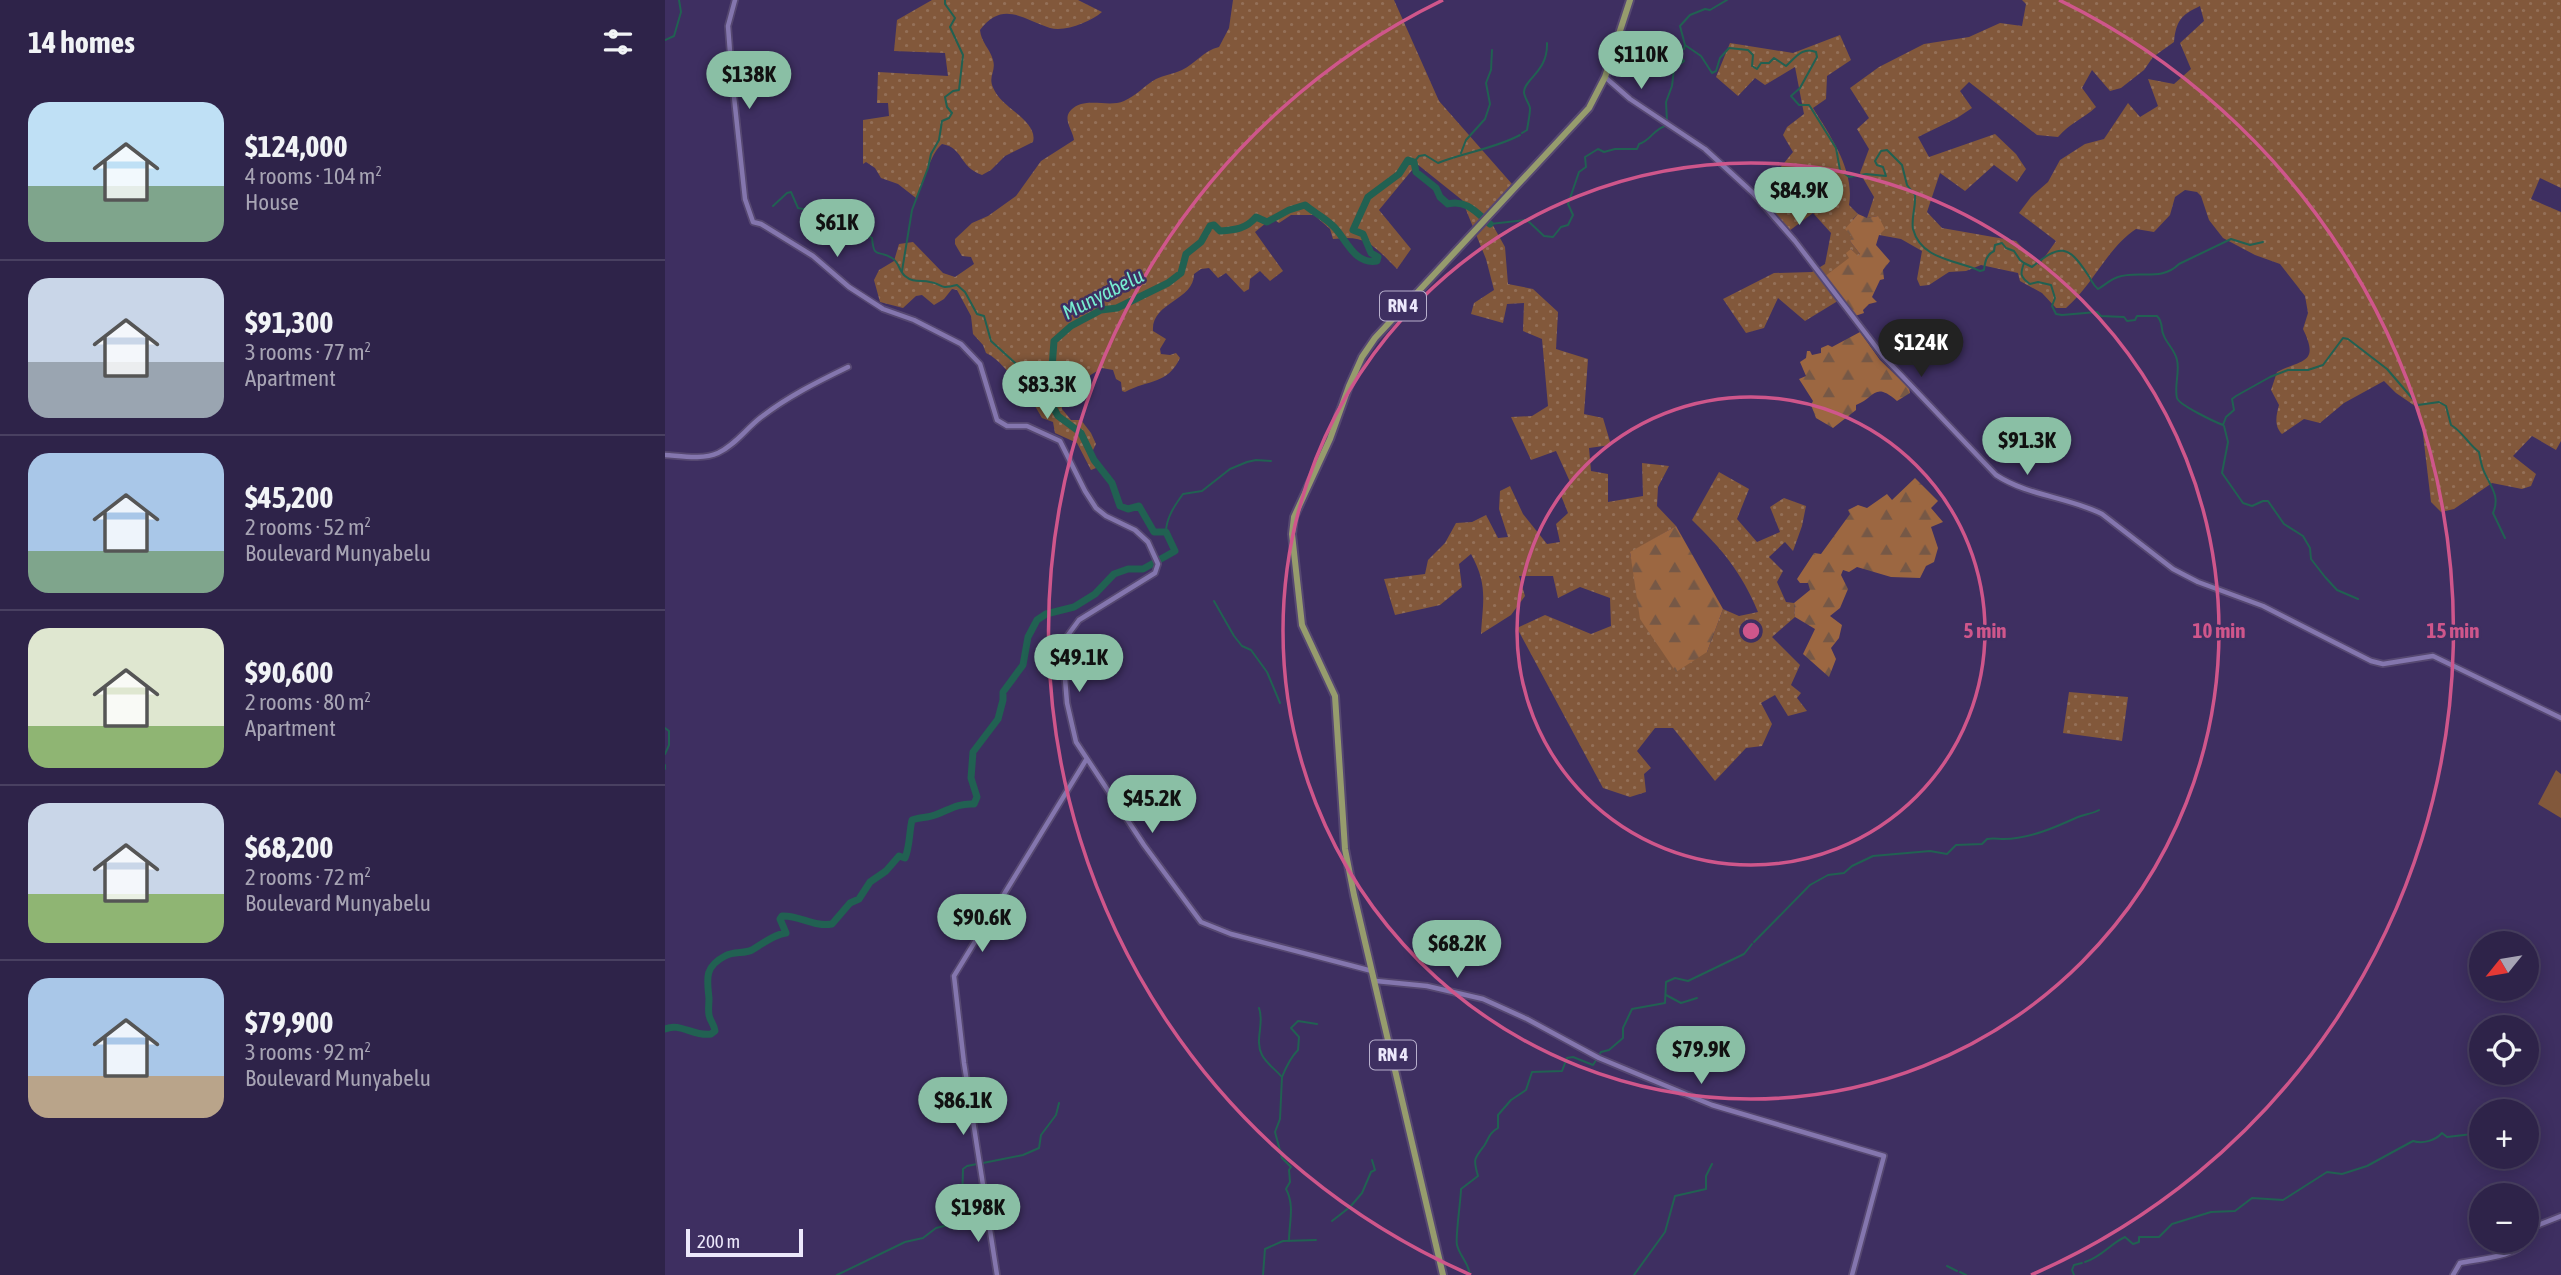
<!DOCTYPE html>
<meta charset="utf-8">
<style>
:root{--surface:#2e2349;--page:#362b50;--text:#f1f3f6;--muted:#a7a4b4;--line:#494061;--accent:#8abfa5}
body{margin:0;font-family:"Asap Condensed",sans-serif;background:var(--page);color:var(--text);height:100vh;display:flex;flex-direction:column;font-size:26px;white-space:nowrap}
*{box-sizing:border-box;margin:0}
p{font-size:23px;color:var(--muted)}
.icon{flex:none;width:38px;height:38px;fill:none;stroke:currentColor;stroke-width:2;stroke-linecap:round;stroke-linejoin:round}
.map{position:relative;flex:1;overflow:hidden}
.sheet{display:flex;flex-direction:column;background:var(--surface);width:665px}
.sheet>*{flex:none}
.needle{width:46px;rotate:240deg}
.controls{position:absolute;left:1804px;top:931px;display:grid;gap:14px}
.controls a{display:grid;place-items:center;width:70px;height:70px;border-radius:50%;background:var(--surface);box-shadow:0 4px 18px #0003,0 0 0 2px var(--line);font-size:35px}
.scale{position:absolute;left:21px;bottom:18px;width:117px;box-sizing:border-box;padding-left:7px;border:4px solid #ece8fb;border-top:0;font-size:19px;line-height:24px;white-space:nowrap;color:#ece8fb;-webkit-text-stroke:5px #3e2f61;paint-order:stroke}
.price{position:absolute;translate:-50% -60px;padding:0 16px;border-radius:24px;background:var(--accent);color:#111;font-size:23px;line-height:46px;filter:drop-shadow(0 2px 4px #0008)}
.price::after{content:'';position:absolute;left:50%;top:42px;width:21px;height:16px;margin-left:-10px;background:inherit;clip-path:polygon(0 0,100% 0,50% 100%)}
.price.selected{background:#222;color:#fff}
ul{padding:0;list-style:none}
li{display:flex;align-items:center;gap:21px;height:175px;padding:0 28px}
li+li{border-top:2px solid var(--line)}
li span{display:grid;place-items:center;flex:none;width:196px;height:140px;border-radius:21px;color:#555}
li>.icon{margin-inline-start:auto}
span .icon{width:84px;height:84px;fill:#fffc;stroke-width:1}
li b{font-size:30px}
h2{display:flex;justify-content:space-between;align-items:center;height:84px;padding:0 28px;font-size:30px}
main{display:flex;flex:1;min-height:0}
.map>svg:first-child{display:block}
</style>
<main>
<section class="sheet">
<h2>14 homes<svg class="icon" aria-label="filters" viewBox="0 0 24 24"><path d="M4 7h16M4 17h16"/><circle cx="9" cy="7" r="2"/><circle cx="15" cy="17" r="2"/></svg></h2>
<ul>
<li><span style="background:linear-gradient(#bfe0f5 60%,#7fa58c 0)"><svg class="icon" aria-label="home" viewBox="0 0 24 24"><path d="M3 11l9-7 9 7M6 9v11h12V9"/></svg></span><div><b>$124,000</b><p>4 rooms · 104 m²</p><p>House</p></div></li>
<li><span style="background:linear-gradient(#c9d6e8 60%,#9aa5b1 0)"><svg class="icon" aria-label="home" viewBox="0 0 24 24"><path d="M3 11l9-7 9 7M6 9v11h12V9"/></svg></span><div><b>$91,300</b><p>3 rooms · 77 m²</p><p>Apartment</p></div></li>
<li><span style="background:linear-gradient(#a9c7e8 70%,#7fa58c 0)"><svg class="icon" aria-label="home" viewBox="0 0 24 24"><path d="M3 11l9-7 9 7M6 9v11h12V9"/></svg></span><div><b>$45,200</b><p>2 rooms · 52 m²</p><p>Boulevard Munyabelu</p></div></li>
<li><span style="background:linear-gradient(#dfe7d0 70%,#8fb573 0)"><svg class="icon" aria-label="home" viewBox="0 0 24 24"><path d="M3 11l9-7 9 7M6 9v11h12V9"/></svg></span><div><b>$90,600</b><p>2 rooms · 80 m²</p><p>Apartment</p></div></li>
<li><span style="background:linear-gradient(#c9d6e8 65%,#8fb573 0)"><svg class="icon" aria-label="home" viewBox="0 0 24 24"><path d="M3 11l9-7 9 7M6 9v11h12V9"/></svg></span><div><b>$68,200</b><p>2 rooms · 72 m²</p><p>Boulevard Munyabelu</p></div></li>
<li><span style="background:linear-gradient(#a9c7e8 70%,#b9a48a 0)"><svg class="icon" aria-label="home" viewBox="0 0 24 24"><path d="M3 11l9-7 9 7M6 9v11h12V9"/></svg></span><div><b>$79,900</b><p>3 rooms · 92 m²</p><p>Boulevard Munyabelu</p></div></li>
</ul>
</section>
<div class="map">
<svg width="1896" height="1275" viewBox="0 0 1896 1275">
<defs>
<pattern id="grass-dots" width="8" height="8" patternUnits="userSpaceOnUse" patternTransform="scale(1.75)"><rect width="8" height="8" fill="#82583b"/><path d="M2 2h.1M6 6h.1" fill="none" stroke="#947058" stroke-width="1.8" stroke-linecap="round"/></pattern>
<pattern id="forest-firs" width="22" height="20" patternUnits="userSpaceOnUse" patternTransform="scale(1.75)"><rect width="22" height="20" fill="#9c6741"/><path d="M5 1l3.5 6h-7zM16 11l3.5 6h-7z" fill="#765846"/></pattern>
</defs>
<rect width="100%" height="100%" fill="#3e2f61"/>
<g fill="url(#grass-dots)" fill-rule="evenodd">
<path d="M267,0h146l24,12c-12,10 -36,20 -52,16 -28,-9 -47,-28 -70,2 1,12 10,19 13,30 4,14 -9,17 5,36 10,14 40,27 35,46l-28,14 -14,14 -9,5c-24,-9 -18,-27 -40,-31 -13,11 -17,38 -26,54l-18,-14 -17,-6 -6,-10 -9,-6 -3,2v-44l26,-4 -1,-13h-11l1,-31 70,4 -3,-23 -51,-2 3,-31z"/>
<path d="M568,0h161l45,101 73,83 -26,29 19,34 3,37 25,5 25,23 -2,37 32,10 -4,55 19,4 8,27 -22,3 2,23 17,3v28l35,-6 -1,-33 27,3 -11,21 -1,19 19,20 -46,27 7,32 70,67 16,-43 16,7 19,-4c-16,-39 -36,-63 -66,-92l27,-48 30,17 -12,30 20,23 23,-10 -10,-25 14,-9 22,8 -4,20 -9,25 -8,-9 -16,15 14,14 -6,11 9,20 8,1 1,14 -23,20 28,28 -9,20 10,8 -4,5 10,13 -19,5 -13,-21 -14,8 11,21 -10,22 -16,2 -31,33 -42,-53h-18l-18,23 14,17 -7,6 2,18 -16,5 -27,-9 -86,-160 28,-13 46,19 20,-8 -1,-28 -30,-11 -22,11 -5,-22h-34l6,20 -14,19 -30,19c2,-34 7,-49 -10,-80l-12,10 3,23 -22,18 -45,10 -11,-36 41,-5 3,-14 17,-17 11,-20 16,-1 14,-7 12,23 10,-1 -9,-28 1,-18 10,-5 13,28 24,30 13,-2 -4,-18 12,-11 -8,-20 11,-9 -15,-33 -25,9 -20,-43 21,-1 16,-10 -6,-67 -19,-8 1,-28 -17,1 -4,19 -32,-9 3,-11 20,-13 -8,-31 -24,-59 -45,-36 -38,46 32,39 -14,20c-23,-23 -30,-35 -64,-30l-3,-10 -16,-14h-23l-12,8 -7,-5 -17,14 28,39 -13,10 -10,-10 -10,8 -1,10 -5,3 -18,-19 -8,5 -9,-10 -8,1 -7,5c0,27 -43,28 -41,57l13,8 -6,10 1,5 9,1 6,-2 4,5c-13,27 -31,21 -55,34l-3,-1 -1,-9 -5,-3 -3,-9 -11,-2 -18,11 -22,24v6l9,11h10l10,13 5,11 -4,8 4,9v7l-5,2 -14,-27 -22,-10 -2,-11 -11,-4 -7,-12 -9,-2 -2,-20c-15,-6 -21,-23 -38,-31l-3,-8 -10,-11 -2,-18 -14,-26 -5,-1 -8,10 -10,6 -12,-10 -6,1 -13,12 -23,-6 -6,-22 5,-10 15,-9 5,-17 14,-2 30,31 12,4 19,-13 -3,-7 -9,-1 -7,-12v-5l17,-16 16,-7 28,-20 25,-35 33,-21c-1,-10 -12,-21 -3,-30 14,-14 37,-2 53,-9 12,-5 21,-16 32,-22 8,-4 18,-5 26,-9 14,-7 21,-19 37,-23l10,-19z"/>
<path d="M1357,0h539v188l-21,-10 -9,21 30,13v229l-5,9 -24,-14 -19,20 23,18 -5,12 -9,3 -30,-6 -38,26 -13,3 -10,-10 -9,-76 -7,-20 -19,-13 -12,-12 -40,22 -24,20 -16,-4 -22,15c-8,-8 -6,-18 -3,-29l-8,-15 6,-18c25,-13 43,-8 26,-43l5,-16 -3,-17 -25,-32 -25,-9 -32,-17 -14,-18 -8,-24 -4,-4 -12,-2 -10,7 -5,18 -16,17 -18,-3c-29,19 -43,56 -70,79h-10l-14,-15 -22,-12 -2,-8 -37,-8 -15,6 -17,1 -20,13 -9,1 -3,-7 5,-28 -21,-12 -22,-4 -1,-19 -11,2 7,-21 -14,-24 9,-24 -12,-20 12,-11 -19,-30 29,-21 45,-23 45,-7 31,-14 22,3 4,-22zM1535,6l4,15 -24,22 11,26 -17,15 -26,-5 10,27 -18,11 -12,-14 -24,36 -19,5 -25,16 -12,22 -17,15 -12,16 37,28 -17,24 -23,-24 -74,-13 -15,-16 13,-39 25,18 29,-26 23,17 9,-13 -10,-15 -21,-20 -66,23 -11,-20 39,-19 15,-10 -12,-17 9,-9 68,53 21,2c12,-14 25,-18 38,-30l-14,-19 10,-18 18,21 11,-3 23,-18 9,-13 21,-15c2,-21 7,-27 26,-36z"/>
<path d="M1175,35l11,25 -24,16 -1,23 -13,9c18,29 42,63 36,97l9,9 -5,5v18l-3,4 10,13 -2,3 -7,-8 -10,50 -36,22 -27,-23 -14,30 -18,5 -23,-34 51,-26 38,-1 13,-8 6,-31 -18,-20 -24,18 -31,-36 35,-43 -10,-17 4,-8 17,-13 -9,-47 -30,18 -10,-7 -17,18 -22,-19 14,-34 63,10z"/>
<path d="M1404,692l59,5 -6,44 -59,-8z"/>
</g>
<g fill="url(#forest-firs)">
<path d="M1193,214l9,4 11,-2 7,13 -6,6 -3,10 14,16 -7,9 1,9 -4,1 -8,17 5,5 -8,2 -6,6 1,3 -9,3 -31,-39 25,-19 -3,-5 5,-4 7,7 2,-2 -10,-13 2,-4 -7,-8z"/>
<path d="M1195,332l20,28 29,28 1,5 -13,8c-23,-20 -22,-3 -41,4v5l-23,18 -17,-10 -5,-13 2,-4 -14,-22 7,-3 -6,-14 6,-4 1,-7h3l2,4 9,-2v-5l7,-3 4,2z"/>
<path d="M1250,478l23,23 -7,7 12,14 -12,5 7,21 -4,14 -8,4 -6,12 -29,-1 -34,-10 -8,5 -6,-2 -2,5 7,14 -8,19 -10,8 12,9 -3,13 -8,10 5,11 -7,18 -26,-23 12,-25 -20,-12 -1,-14 16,-13 -2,-7h-8l-3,-4 17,-26 7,1 29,-40 -2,-4 10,-5 9,3 20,-14 5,6z"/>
<path d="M1011,526l47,83 -16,43 -31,20 -36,-53 -10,-67z"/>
</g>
<path fill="#82583b" d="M1891,770l5,4v44l-23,-14z"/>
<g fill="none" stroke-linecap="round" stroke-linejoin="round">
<g stroke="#216152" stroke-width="2">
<path d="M0,40l9,-4 7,-24 -2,-12"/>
<path d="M1020,45l16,11 11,17 4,-2 4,-13 9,-10 19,2 5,5 -1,11 5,3 4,-6h8l5,-5 12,8c9,-8 17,-20 30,-14l1,5 -17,31 -9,8 8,9h10l2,3 25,40 4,22 9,7 17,-3 20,2 -3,-9 -6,-2 -2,-4 6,-10 6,-1 15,15 5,20 8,10c1,12 -4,22 -2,34 8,31 44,31 67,42l4,-1c1,-8 2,-15 10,-19l1,-6 7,-2 4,5 8,3 6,9 4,3c-4,11 -4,14 6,21l8,-2 13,3 4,13 -3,8 4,8 6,1 35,-3 4,4 23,1 3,4 8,-1 2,-4h20c7,7 3,13 7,20 3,8 11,14 13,24 3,11 -3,26 0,38 2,7 38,24 46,27l3,-8 8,-7 -2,-11 4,-3 34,-19 18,-7h20l15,-5 20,-27 5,1 39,30 31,36 21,-3 7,4 5,19c12,7 17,19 28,27 1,5 2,12 4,17 6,16 18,26 10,44l12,25"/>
<path d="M1002,121l-1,-19 6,-16 2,-17 10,-8 -8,-10 8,-2 1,-4 -5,-19 10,-11 15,-6 5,1 17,-10"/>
<path d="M857,133l5,-3c1,-7 3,-15 3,-22 -1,-5 -6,-11 -6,-16 0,-13 24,-20 23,-49"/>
<path d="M796,153l5,-13 19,-21 5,-15 -4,-21 5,-13 1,-20"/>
<path d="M749,162l5,-6 6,-1 13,8c27,-11 56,-14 82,-28"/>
<path d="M108,206l14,-13 4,-1 7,16 10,2 4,6 34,10 13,11 8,-2 5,3c2,22 6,11 20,20 7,4 7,13 13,18 8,7 16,4 25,6 14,2 7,8 27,3l8,7 12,22 7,2 7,25 59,54"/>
<path d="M825,224l37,-4 17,16 9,1 8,-10 7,-2 5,-10 -5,-11 11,-32 7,-5 -1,-10 13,-8 6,3 11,-3h22l2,-5c11,-3 14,-14 26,-18"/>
<path d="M1359,263l8,4c28,-23 36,-23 56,8 4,6 5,10 10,14 7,-4 13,-10 20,-12 21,-7 43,5 61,-13l52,-25 19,6 13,-3"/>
<path d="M237,271l10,-61 16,-42 3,-14 8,-14 3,-19 7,-3 3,-5 -5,-6 -2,-10 8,-6 6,-1 4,-35 -13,-28 5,-9 -10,-14v-4"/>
<path d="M1559,426l4,16 -6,31 21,30 9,3 11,-5h5l16,23 19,12 7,12 1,11 14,18 12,13 21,9"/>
<path d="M501,532c0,-14 9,-27 17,-38l19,-3 28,-22 17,-7 9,-2 15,1"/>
<path d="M549,601l20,35 8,10 9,4 16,22 13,31"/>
<path d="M0,728l4,3v14l-4,9"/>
<path d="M0,765v4"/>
<path d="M1089,942l56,-57 18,-10 16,-2 8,-7 21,-10 57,-5 17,3 9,-9 26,-1 5,-5c6,-1 11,0 17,0 25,0 52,-12 74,-22 7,-3 14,-3 21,-7"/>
<path d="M1001,995l15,8 16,-5"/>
<path d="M594,1008c6,15 -5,32 3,47 4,8 14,15 20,22l-2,42 -5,13 7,26 9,9 -2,3 1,12 -4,7c9,17 3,33 3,52"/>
<path d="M617,1077c4,-10 9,-20 16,-27l1,-13 -8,-9 7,-7 19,3"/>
<path d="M318,1163l40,-8 16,-7 2,-13 15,-20 3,-12"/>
<path d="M297,1205l1,-36 4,-3 10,-2"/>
<path d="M667,1221l18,-14 12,-14 9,-21 4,-2 -3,-10"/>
<path d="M1420,1262c17,-5 26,-19 40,-25l8,7 6,-2v-5h20l13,-13 39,-12 24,-1 17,-13 31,2 44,-28 15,2 25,-8 46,-25c9,3 22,0 29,-8l5,4 34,-4"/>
<path d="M1282,1266l10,5"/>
<path d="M1295,1272l6,3"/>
<path d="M172,1275l68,-33 18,-4 13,-10 12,-3 7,-6 3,-9 3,-2"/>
<path d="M598,1275l2,-26 18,-8 33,-1"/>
<path d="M805,1275c-2,-14 -10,-18 -13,-30 -2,-7 4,-46 4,-56l17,-13c-5,-17 -4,-17 6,-30 5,-8 5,-13 14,-18v-13l13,-15 15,-10 6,-18 30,-1 5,-13 6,-1 20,8 8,-13 8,-2 14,-12v-10l9,-19 33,-6 1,-21 9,-4 13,3 56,-27 8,-10"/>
<path d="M969,1275l31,-43 10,-36 31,-7v-13l6,-12"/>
<path d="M1409,1275l-2,-5 2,-5 8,-2"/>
</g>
<path stroke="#216152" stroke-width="7" d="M0,1029c15,-7 29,8 46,5l4,-3c-1,-7 -5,-10 -6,-16 -1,-5 0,-11 0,-17 -2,-19 -5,-31 16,-42 9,-5 19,-2 27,-6 10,-6 23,-16 34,-17l-6,-14 2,-3c17,-1 31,11 50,8l18,-21 9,-4 11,-17 16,-11 13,-15 6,2c5,-12 4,-25 7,-38 8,-3 15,-2 23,-5 14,-5 22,-12 39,-11l3,-7 -6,-19 2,-26 25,-33 5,-19v-8l20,-27 5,-28 9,-17 9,-6 28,-7 21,-13 19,-20 14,-5h15l32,-18 -9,-19h-12l-15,-26 -11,3 -8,-3 -8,-23 -18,-23 -13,-27 -23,-17 -5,-9 -3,-12 4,-54 17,-15 30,-16 16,-2 51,-25 13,-10 5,-19 15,-12 9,-16 4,-1 6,6c15,-1 26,-2 36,-14l11,5 22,-12 16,-5c8,7 19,12 27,20 14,12 21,40 45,36l1,-4 -7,-4 -8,-19 -10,-4 15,-33 31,-23 9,-14 6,2 2,10 20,16 4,9 8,7c18,-5 29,9 42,20"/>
<g stroke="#564871" stroke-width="8">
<g id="tertiary">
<path d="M70,0l-7,26 4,52 13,121 8,23 8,2 52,32 36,31 34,22 31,11 47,24 19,20 17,56 10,6h20l33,15 25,50 11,17 10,8 29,14 13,12 10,22 -3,9 -76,47 -11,15 -4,14v17l3,37 9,39 68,103 57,77 30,12 141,37"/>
<path d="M940,77l25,22 75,50 48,44 42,48 88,115 113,119c32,21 72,22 106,39l71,55 25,13 65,24 108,55 12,3 50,-8 128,62"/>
<path d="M0,455c16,1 38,5 53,-2 17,-8 27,-23 42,-35 27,-21 57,-36 88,-51"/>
<path d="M711,981l51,5 56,13 44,20 72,39 113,47 172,51 -32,119"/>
<path d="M1862,1240l9,-14 25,-10"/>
<path d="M332,1275l-33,-212 -10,-87 132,-216"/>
<path d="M1788,1275l7,-12c18,-4 57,-6 66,-22"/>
</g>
</g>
<g stroke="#564871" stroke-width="10">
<path id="trunk" d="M778,1275l-89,-380 -9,-46 -10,-153 -33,-71 -10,-91 2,-17 36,-78 19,-53 13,-29 13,-19 214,-230 16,-31 25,-77"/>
</g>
<use href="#tertiary" stroke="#8476ae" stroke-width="4.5"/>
<use href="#trunk" stroke="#969c6d" stroke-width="6"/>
</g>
<g fill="none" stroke="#cf568b" stroke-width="3.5">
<circle cx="1086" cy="631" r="234"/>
<circle cx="1086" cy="631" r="468"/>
<path d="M806 1275A702 702 0 0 1 778 0M1394 0A702 702 0 0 1 1366 1275"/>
</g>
<g text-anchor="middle" stroke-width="5" stroke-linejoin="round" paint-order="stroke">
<g fill="#3e2f61" stroke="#b8b0cd" stroke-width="2">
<rect x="715" y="291.5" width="46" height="29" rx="5"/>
<rect x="705" y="1040.5" width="46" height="29" rx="5"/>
</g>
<g font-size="18" font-weight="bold" fill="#ece8fb">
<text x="738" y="312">RN 4</text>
<text x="728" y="1061">RN 4</text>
</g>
<g font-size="21" font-style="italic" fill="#77edd0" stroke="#3e2f61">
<text transform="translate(438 294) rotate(-27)" y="7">Munyabelu</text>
</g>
</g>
<circle cx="1086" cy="631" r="10" fill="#cf568b" stroke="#3e2f61" stroke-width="3.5"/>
<g font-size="21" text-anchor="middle" font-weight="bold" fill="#cf568b" stroke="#3e2f61" stroke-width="5" stroke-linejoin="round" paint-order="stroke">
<text x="1320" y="638">5 min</text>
<text x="1554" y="638">10 min</text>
<text x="1788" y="638">15 min</text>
</g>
</svg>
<div class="controls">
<a><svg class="needle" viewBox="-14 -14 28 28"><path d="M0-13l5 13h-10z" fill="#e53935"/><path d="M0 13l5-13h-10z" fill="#a7a4b4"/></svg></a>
<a><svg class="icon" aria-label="locate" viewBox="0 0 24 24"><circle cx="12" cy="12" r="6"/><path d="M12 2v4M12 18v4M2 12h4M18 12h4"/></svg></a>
<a>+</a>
<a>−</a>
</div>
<div class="scale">200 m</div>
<b class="price" style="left:976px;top:91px">$110K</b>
<b class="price" style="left:84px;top:111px">$138K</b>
<b class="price" style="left:1134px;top:227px">$84.9K</b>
<b class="price" style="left:172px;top:259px">$61K</b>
<b class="price selected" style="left:1256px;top:379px">$124K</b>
<b class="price" style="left:382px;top:421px">$83.3K</b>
<b class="price" style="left:1362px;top:477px">$91.3K</b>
<b class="price" style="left:414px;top:694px">$49.1K</b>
<b class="price" style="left:487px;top:835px">$45.2K</b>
<b class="price" style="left:317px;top:954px">$90.6K</b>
<b class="price" style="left:792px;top:980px">$68.2K</b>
<b class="price" style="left:1036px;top:1086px">$79.9K</b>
<b class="price" style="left:298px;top:1137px">$86.1K</b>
<b class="price" style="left:313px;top:1244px">$198K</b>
</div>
</main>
